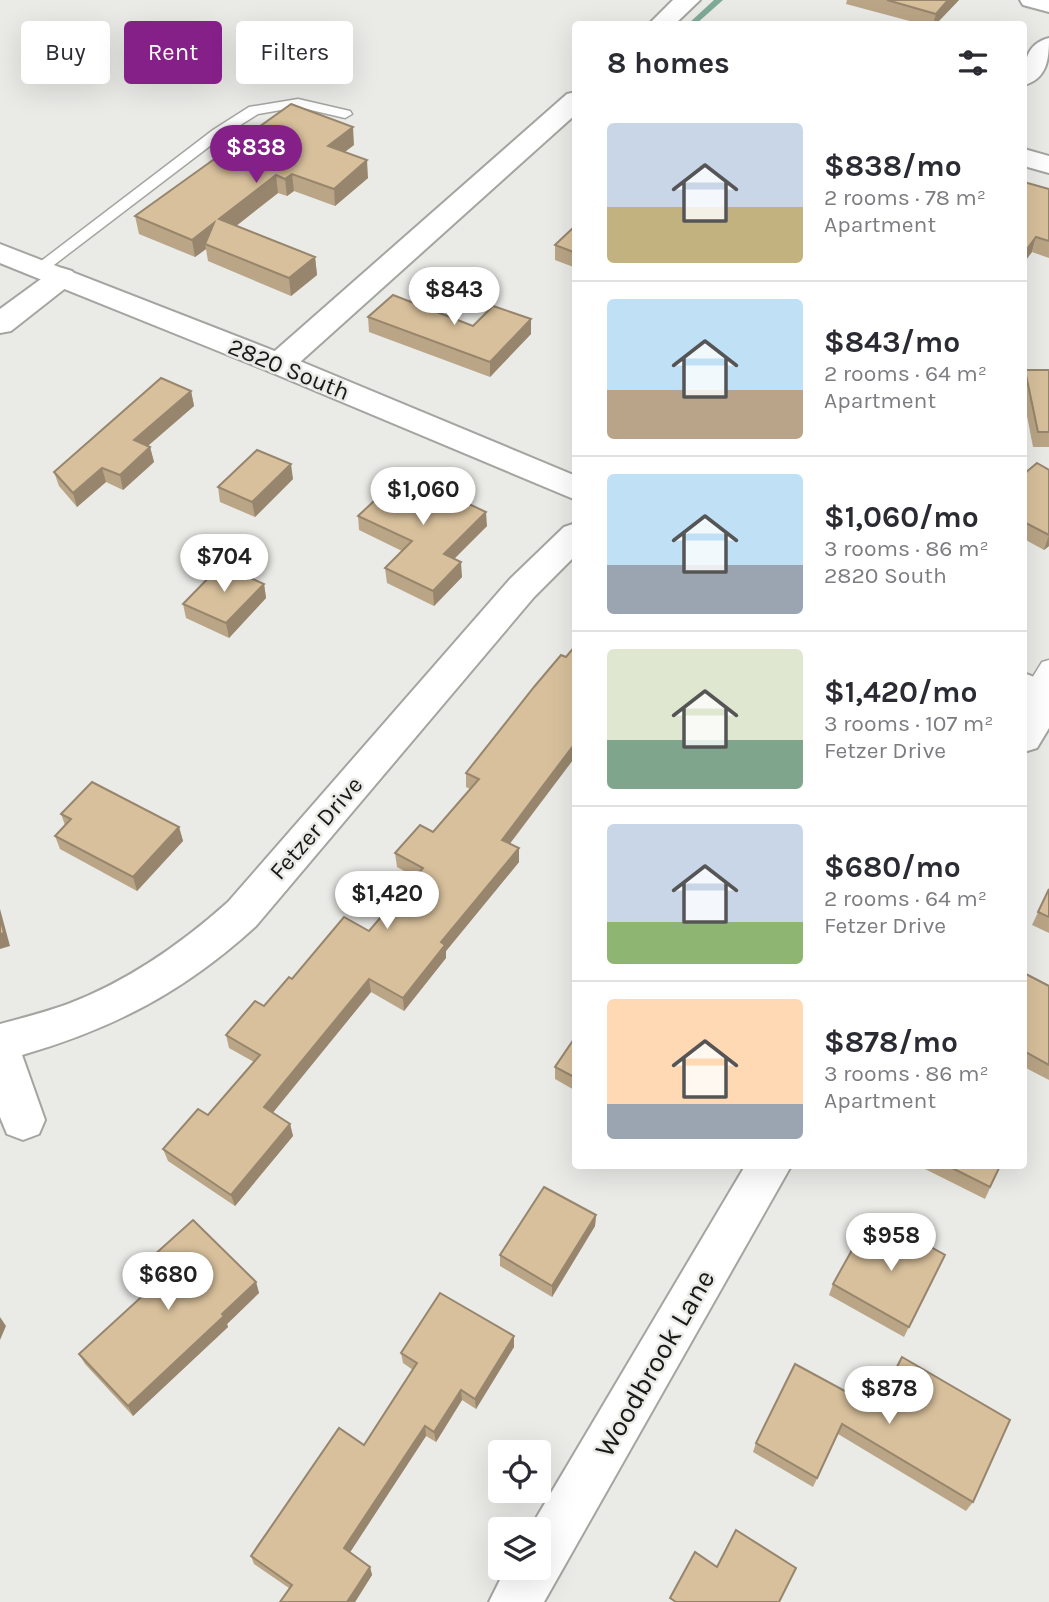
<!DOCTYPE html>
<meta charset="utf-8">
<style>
:root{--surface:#fff;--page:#f2f2f3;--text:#2b2b33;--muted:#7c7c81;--line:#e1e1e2;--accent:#852089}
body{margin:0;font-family:Karla,sans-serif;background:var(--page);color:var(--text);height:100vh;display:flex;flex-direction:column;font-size:26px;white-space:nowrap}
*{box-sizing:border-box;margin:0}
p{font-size:23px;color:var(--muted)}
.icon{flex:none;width:38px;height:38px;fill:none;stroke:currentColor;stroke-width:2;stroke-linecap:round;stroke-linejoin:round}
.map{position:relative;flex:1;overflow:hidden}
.details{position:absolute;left:572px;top:21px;width:455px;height:1148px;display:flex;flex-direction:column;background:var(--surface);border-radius:7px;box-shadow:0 7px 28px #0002}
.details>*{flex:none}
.top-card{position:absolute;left:21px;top:21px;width:446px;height:63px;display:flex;gap:14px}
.buttons{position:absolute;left:488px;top:1440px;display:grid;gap:14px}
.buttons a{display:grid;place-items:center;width:63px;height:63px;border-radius:7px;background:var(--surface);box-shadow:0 7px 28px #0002;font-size:35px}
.price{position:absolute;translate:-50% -60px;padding:0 16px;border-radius:24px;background:#fff;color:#222;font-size:23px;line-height:46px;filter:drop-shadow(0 2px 4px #0008)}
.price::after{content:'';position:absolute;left:50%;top:42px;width:21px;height:16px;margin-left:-10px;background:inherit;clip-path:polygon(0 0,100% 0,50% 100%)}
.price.active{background:var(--accent);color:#fff}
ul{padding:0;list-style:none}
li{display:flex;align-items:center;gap:21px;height:175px;padding:0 35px}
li+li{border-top:2px solid var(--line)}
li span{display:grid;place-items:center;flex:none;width:196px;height:140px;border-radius:7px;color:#555}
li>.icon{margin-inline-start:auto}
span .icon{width:84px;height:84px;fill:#fffc;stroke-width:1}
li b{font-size:30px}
h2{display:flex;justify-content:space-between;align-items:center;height:84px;padding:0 35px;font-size:30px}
.pill{padding:0 24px;border-radius:7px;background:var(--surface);box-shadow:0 7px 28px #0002;font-size:24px;line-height:63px}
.pill.active{background:var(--accent);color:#fff}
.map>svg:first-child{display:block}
</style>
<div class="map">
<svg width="1049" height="1602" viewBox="0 0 1049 1602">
<rect width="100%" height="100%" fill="#eaeae7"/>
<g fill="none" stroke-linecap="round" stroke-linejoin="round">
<path fill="#7faa96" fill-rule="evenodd" d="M714,0h9l-27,24h-8z"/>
<g stroke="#a4a4a1" stroke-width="3">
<g id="lane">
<path d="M298,99l52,12 2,3 -7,4 -47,-11 -40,7 -35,22 -177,135 -6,2 -8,-5 181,-138 36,-23z"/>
<path d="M1049,660v23l-8,13 -7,2 -7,-2 -3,-5 18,-29z"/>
</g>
</g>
<g stroke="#a4a4a1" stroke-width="4">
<g id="street">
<path d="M673,0h27l-25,24h-26z"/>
<path d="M1020,0h29v12l-26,-7z"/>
<path d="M1049,38c0,21 -2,41 -25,47 0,-21 1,-41 25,-47z"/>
<path d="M576,92v22l-286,257 -11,3 -11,-3 -4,-7 4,-7 299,-263z"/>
<path d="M1024,149l25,7v17l-25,-7z"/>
<path d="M62,268l10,3 5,6 -5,6 -61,48 -11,2v-24l52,-38z"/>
<path d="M576,523v32l-42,42 -278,329c-71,65 -141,102 -234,129l23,65 -6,14 -16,6 -16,-6 -7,-17v-93c23,-6 46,-12 68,-20 60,-23 112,-59 160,-102l282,-323 54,-52z"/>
<path d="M1049,684v44l-12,20 -13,4v-46l11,-19z"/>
<path d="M745,1166h46l-247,436h-55l17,-34h33v-38h-10z"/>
</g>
</g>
<g stroke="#a4a4a1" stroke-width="4">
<g id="secondary">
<path d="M0,244l290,113 286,119v24l-308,-129 -268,-108z"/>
<path d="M1024,673l25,10v29l-25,-10z"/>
</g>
</g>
<use href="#lane" fill="#fff" fill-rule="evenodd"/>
<use href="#street" fill="#fff" fill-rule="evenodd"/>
<use href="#secondary" fill="#fff" fill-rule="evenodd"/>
</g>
<g fill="#baa586">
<path d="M847,0h112l-23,24h-15l-75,-20z"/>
<path d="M354,145l-10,7 24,26 -33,28 -41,-15 -7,5 -9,-3 -42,33 79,31 2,18 -26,21 -83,-35 -2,-12 -11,8 -56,-23 -4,-18z"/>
<path d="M1049,189v69l-17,-6z"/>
<path d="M576,225v43l-21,-8v-15z"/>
<path d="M368,317l105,9 58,8 -41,43 -121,-45z"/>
<path d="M1025,370h24v77h-16l-9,-47v-27z"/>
<path d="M191,391l3,15 -46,40 2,1 4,15 -31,28 -17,-8 -29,25 -18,-21 -5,-14z"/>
<path d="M1049,470v76l-5,4 -20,-11v-65z"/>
<path d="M293,479l-38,38 -35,-15 -2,-15z"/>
<path d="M461,500l26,26 -33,33 8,18 -28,29 -47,-23 -2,-15 17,-17 -43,-21 -1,-14z"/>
<path d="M264,584l2,14 -37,40 -43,-20 -3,-14z"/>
<path d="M534,687l-24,157 9,4v14l-73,89v7l-42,53 -33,-19 -99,121 18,11 3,12 -58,70 -67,-45 -5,-12 45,-34 46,-53 -25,-14 -3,-13 38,-29 28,-27 77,-48 46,-54 -18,-10 -2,-14 38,-21 37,-43 -4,-2v-14z"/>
<path d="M61,814l118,13 4,14 -46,50 -77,-42 -5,-13 10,-11z"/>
<path d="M1049,889v44l-17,-8z"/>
<path d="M1024,973l25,13v94l-25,-13z"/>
<path d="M576,1036v55l-21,-12v-12z"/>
<path d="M576,1096v16l-2,-1v-12z"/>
<path d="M919,1166h81l-15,33z"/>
<path d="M596,1215l-1,11 -43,71 -52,-31v-11z"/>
<path d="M945,1255l-41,82 -75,-42 4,-11z"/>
<path d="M133,1274l123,8 3,11 -32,31 1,3 -95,89 -48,-52 -6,-10 67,-61 -8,-8z"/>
<path d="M514,1336v11l-38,62 -14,-9 -26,42 -10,-6 -76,116 20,15 2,8 -17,27h-75l9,-14 -35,-24 -3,-8 113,-111 49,-75 -10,-7 -2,-10z"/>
<path d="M795,1364l178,138 -7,9 -128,-77 -25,53 -60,-35 3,-9z"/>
</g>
<g fill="#97866d">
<path d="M948,0h11l-23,24h-3l3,-10z"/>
<path d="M353,127l1,18 -25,19 -1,-18z"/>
<path d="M367,160l1,18 -33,28 -1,-17z"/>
<path d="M292,174l2,17 -7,5 -2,-17z"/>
<path d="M276,175l2,18 -56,44 -3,-18z"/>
<path d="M214,223l-9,21 1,5 -11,8 -3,-17z"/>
<path d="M1036,237l-4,15 -8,11v-10z"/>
<path d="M315,257l2,18 -26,21 -2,-18z"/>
<path d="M531,319v15l-41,43v-15z"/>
<path d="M191,391l3,15 -57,49 -3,-15z"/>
<path d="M150,447l4,15 -31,28 -3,-15z"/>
<path d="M291,464l2,15 -38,38 -3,-15z"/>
<path d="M102,468l4,14 -29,25 -4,-14z"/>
<path d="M486,512l1,14 -43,43v-15z"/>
<path d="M1049,535v11l-5,4z"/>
<path d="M461,562l1,15 -28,29 -1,-15z"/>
<path d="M264,584l2,14 -37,40 -3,-15z"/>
<path d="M576,742v14l-73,97 -1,-13z"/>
<path d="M179,827l4,14 -46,50 -4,-14z"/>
<path d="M519,848v14l-73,89v7l-42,53 -1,-13 38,-56z"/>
<path d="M0,909l10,37 -10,3z"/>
<path d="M369,979l2,13 -104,128 -3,-13z"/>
<path d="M290,1124l3,12 -58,70 -4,-11z"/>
<path d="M596,1215l-1,11 -43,71v-11z"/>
<path d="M256,1282l3,11 -32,31 1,3 -95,89 -5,-10z"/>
<path d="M0,1317l6,9 -6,14z"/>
<path d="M514,1336v11l-38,62 -1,-10z"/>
<path d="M461,1390l1,10 -26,42 -2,-10z"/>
<path d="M425,1426l1,10 -79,121 -3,-9z"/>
<path d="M370,1567l2,8 -17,27h-8z"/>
</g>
<g fill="#d8c09c" stroke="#97866d" stroke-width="2">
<path d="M887,0h61l-12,14z"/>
<path d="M291,104l62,23 -25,19 39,14 -33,29 -42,-15 -7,5 -9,-4 -57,44 96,38 -26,21 -84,-34 9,-21 -22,17 -57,-24z"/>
<path d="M1024,182l25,7v52l-13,-4 -12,16z"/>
<path d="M576,225v28l-21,-8z"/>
<path d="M393,295l80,31 20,-20 38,13 -41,43 -122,-45z"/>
<path d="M1025,370h24v62h-11z"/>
<path d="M161,378l30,13 -57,49 16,7 -30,28 -18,-7 -29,25 -19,-21z"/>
<path d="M257,450l34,14 -39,38 -34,-15z"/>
<path d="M1037,463l12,7v65l-23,-12 -2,2v-51z"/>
<path d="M404,473l57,23 -3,3 28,13 -42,42 17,8 -28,29 -48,-23 27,-27 -54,-25z"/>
<path d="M221,565l43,19 -38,39 -43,-19z"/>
<path d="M576,645v97l-74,98 17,8 -78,94 4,3 -42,53 -34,-19 -105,128 26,17 -59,71 -68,-46 35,-40 10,6 52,-60 -34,-20 29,-34 9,5 25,-29 3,2 52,-62 25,14 54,-63 -28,-15 25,-28 13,7 46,-53 -13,-6 68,-86 27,-32 5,2z"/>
<path d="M92,782l87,45 -46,50 -78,-41 16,-17 -10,-5z"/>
<path d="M1049,889v28l-11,-5z"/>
<path d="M0,917l4,16 -4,1z"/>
<path d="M1024,973l25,13v79l-25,-14z"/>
<path d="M576,1036v42l-21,-11z"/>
<path d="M948,1166h52l-10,21z"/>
<path d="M544,1187l52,28 -44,71 -52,-31z"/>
<path d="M193,1220l63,62 -34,32 2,2 -96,90 -49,-52 70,-64 -16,-16z"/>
<path d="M884,1221l61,34 -36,72 -76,-43 24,-43 13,7z"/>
<path d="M440,1293l74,43 -39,63 -14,-9 -27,42 -9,-6 -81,122 26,19 -23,35h-67l12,-17 -41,-29 88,-128 25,17 53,-82 -16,-10z"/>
<path d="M902,1357l108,63 -37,82 -131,-78 -25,54 -61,-35 39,-79 81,44z"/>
<path d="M736,1530l60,38 -17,34h-103l-6,-4 25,-46 22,15z"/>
</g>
<g text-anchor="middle" stroke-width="5" stroke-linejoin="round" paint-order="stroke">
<g font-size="24" fill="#191918" stroke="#eaeae7">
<text transform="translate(289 369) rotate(22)" y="8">2820 South</text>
<text transform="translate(316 828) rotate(-49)" y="8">Fetzer Drive</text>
</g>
<g font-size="28" fill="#191918" stroke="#eaeae7">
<text transform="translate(654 1363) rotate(-60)" y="10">Woodbrook Lane</text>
</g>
</g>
</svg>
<div class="buttons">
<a><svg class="icon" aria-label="locate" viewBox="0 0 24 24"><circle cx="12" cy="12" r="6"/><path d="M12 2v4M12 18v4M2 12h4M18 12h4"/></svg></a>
<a><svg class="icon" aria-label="layers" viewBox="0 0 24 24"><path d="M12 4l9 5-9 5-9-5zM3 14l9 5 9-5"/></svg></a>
</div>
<b class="price active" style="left:256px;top:185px">$838</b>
<b class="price" style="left:454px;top:327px">$843</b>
<b class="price" style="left:423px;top:527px">$1,060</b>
<b class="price" style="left:224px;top:594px">$704</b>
<b class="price" style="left:387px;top:931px">$1,420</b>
<b class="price" style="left:891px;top:1273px">$958</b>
<b class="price" style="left:168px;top:1312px">$680</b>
<b class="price" style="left:889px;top:1426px">$878</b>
<div class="top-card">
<a class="pill">Buy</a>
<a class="pill active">Rent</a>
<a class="pill">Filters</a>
</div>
<section class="details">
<h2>8 homes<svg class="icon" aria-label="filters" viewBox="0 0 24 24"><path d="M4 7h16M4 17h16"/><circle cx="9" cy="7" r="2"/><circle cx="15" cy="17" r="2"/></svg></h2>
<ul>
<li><span style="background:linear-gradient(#c9d6e8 60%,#c2b280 0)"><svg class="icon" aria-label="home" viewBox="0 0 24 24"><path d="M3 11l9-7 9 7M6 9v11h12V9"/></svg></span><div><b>$838/mo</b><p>2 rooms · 78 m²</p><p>Apartment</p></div></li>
<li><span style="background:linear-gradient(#bfe0f5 65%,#b9a48a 0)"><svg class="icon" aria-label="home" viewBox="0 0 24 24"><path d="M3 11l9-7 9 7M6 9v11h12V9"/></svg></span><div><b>$843/mo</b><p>2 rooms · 64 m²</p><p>Apartment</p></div></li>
<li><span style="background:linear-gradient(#bfe0f5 65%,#9aa5b1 0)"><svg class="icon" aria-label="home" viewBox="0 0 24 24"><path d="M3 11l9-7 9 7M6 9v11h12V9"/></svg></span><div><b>$1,060/mo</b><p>3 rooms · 86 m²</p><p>2820 South</p></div></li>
<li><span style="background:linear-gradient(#dfe7d0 65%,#7fa58c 0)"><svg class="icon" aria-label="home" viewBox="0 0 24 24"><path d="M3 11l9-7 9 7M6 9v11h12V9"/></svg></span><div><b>$1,420/mo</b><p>3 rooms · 107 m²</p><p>Fetzer Drive</p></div></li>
<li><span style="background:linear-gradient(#c9d6e8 70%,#8fb573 0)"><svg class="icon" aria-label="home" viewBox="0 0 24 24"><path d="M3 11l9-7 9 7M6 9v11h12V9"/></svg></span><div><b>$680/mo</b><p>2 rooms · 64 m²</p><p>Fetzer Drive</p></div></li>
<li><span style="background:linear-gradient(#ffd9b3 75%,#9aa5b1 0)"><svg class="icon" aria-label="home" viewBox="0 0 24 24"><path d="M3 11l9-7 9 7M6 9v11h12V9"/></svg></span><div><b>$878/mo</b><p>3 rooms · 86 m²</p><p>Apartment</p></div></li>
</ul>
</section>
</div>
